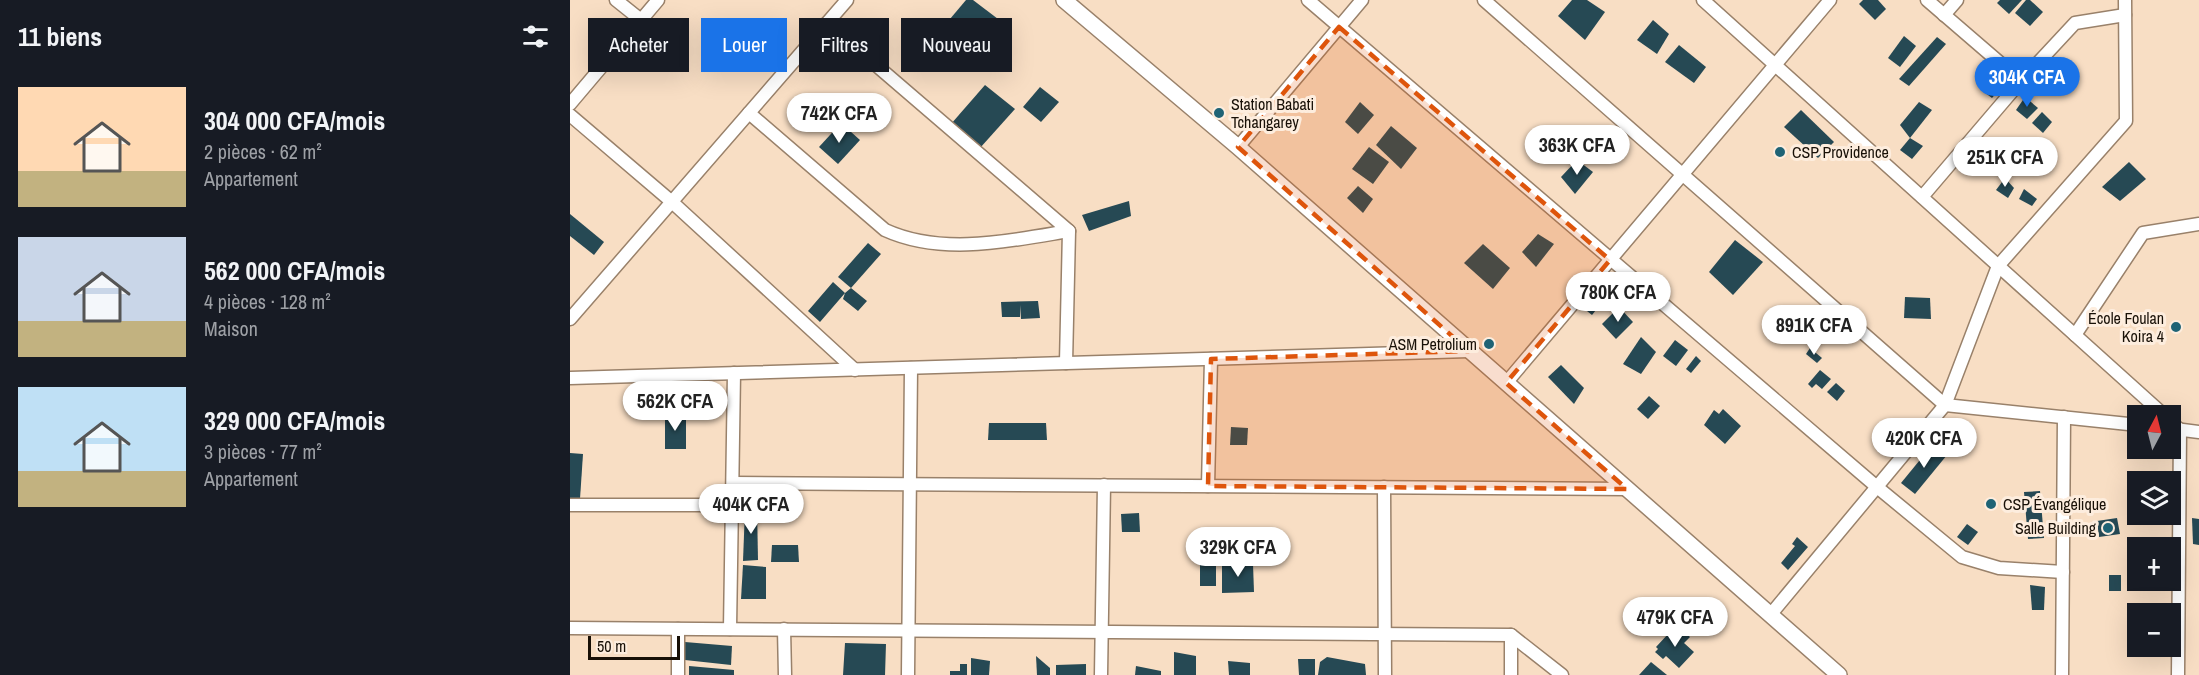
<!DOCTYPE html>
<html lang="fr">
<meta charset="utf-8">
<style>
:root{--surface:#171b24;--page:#242831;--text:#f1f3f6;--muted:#9ea1a6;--accent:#1a73e8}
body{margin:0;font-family:"Archivo Narrow",sans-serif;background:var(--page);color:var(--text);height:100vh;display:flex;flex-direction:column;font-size:22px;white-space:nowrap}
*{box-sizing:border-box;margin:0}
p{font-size:20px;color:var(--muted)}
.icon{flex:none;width:33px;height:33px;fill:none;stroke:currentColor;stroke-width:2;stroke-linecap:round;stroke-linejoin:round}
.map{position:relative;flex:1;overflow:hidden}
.drawer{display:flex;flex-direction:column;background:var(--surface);width:570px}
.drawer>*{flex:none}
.banner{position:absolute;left:18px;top:18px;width:570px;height:54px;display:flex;gap:12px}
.needle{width:39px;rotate:7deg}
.buttons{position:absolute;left:1557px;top:405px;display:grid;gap:12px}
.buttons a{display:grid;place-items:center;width:54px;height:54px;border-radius:0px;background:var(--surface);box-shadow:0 6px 24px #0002;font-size:30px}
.scale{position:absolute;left:18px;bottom:15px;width:92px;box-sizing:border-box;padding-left:6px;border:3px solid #181007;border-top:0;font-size:16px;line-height:21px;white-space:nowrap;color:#181007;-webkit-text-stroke:4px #fdedde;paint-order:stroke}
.price{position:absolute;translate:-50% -51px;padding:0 14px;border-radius:21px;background:#fff;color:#222;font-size:20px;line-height:39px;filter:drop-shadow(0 2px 3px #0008)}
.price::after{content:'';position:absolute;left:50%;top:36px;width:18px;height:14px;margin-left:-9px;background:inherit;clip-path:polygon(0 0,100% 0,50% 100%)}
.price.on{background:var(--accent);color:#fff}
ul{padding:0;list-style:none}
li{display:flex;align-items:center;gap:18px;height:150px;padding:0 18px}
li span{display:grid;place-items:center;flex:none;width:168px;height:120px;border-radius:0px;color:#555}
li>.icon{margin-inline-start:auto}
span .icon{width:72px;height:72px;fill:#fffc;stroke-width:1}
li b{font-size:26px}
h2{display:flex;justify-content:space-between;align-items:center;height:72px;padding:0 18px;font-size:26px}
.tag{padding:0 21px;border-radius:0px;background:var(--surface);box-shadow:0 6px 24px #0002;font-size:21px;line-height:54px}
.tag.on{background:var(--accent);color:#fff}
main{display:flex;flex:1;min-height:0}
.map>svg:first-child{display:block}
</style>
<main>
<section class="drawer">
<h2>11 biens<svg class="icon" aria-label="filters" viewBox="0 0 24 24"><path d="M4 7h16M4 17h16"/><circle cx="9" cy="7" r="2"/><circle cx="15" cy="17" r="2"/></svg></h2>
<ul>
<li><span style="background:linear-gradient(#ffd9b3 70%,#c2b280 0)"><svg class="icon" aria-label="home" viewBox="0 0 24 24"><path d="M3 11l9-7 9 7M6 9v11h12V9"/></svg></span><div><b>304 000 CFA/mois</b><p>2 pièces · 62 m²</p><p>Appartement</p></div></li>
<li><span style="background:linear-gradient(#c9d6e8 70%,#c2b280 0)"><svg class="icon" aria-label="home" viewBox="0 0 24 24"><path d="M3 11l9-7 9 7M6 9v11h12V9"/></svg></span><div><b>562 000 CFA/mois</b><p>4 pièces · 128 m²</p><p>Maison</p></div></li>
<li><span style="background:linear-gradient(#bfe0f5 70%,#c2b280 0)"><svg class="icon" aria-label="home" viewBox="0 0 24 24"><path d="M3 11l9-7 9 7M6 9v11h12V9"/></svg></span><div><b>329 000 CFA/mois</b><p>3 pièces · 77 m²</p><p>Appartement</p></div></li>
</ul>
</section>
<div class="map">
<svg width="1629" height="675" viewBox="0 0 1629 675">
<rect width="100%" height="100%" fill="#f8dec4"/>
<g fill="#264954">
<path d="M396,0h7l25,19 -35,40 -29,-21z"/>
<path d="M1002,0h15l18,12 -20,28 -27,-24z"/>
<path d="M1293,0h15l8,9 -11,11 -16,-16z"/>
<path d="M1430,0h22l-13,14 -12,-11z"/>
<path d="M1456,0h4l13,12 -13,14 -15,-13z"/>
<path d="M1083,20l16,14 -12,20 -20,-14z"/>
<path d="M1334,36l12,10 -16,21 -12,-9z"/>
<path d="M1367,37l9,7 -37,42 -10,-7z"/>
<path d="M1109,45l27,22 -12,16 -29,-21z"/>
<path d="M1422,83l8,6 -8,9 -8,-6z"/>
<path d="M415,85l30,24 -35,39 -29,-24z"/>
<path d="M470,87l19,15 -18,20 -18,-15z"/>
<path d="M1455,97l13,11 -11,11 -11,-9z"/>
<path d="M790,102l14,13 -16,19 -13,-12z"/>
<path d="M1349,102l13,8 -22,28 -10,-13z"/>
<path d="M1231,110l33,32 -16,16 -34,-31z"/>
<path d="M1472,112l10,10 -9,11 -11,-10z"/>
<path d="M271,123l19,17 -22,24 -19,-17z"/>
<path d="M821,126l26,22 -16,21 -25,-24z"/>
<path d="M1340,138l13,8 -11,13 -12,-9z"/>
<path d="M799,147l20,15 -16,22 -21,-15z"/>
<path d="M1007,160l16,12 -18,22 -14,-17z"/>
<path d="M1559,162l17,17 -26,22 -18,-14z"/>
<path d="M1435,178l9,10 -6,10 -12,-8z"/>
<path d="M788,186l15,13 -10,14 -16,-15z"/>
<path d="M1454,189l13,10 -5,7 -13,-7z"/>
<path d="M559,201l2,15 -42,15 -7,-16z"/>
<path d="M0,214l34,28 -10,13 -24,-19z"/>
<path d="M968,234l16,10 -18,23 -14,-15z"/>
<path d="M1165,240l28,22 -30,33 -24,-23z"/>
<path d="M298,243l13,11 -30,34 -13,-11z"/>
<path d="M913,244l27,24 -17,21 -29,-26z"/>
<path d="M263,282l12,11 6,-5 16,13 -9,10 -15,-12 2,-6 -25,29 -12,-11z"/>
<path d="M1025,292l9,8 -12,15 -10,-8z"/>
<path d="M1335,297l25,1 1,21 -27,-1z"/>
<path d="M468,301l2,17 -19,1 -1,-14v12h-18l-1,-15z"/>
<path d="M1049,307l14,15 -17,17 -14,-15z"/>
<path d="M1253,319l5,4 -11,11 -4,-4z"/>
<path d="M1071,337l15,15 -15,22 -18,-10z"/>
<path d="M1105,340l13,10 -12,16 -13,-10z"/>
<path d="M1240,348l12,10 -5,5 -11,-9z"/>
<path d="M1126,356l5,5 -10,12 -5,-4z"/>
<path d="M991,365l23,23 -10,16 -26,-27z"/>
<path d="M1250,370l11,9 -9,10 -6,-5 -4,4 -4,-4z"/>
<path d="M1266,383l9,8 -8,10 -10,-9z"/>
<path d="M1079,396l11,10 -12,13 -11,-10z"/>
<path d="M1153,409l18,17 -16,18 -21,-19 10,-15 5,4z"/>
<path d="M95,414l21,1v34h-21z"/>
<path d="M419,423h57l1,17h-59z"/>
<path d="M661,427l17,1 -1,17h-17z"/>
<path d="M1363,444l14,11 -32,39 -14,-11z"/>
<path d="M0,453l13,1 -3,45h-10z"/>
<path d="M1470,491l4,47 -16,1 -4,-47z"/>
<path d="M187,507l1,53 -15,1 2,-52z"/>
<path d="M569,513l1,19h-18l-1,-18z"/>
<path d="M1547,518l3,16 -21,3 -2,-16z"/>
<path d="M1622,518l7,1v26l-6,-1z"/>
<path d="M1397,524l11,8 -10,13 -11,-8z"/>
<path d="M1227,537l11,10 -20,23 -7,-7 14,-17 -3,-2z"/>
<path d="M202,545h26l1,17h-28z"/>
<rect x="630" y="561" width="16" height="25"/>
<path d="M652,564h31l1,28 -32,1z"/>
<path d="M173,565l23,2v32h-25z"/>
<rect x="1539" y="575" width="12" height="16"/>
<path d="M1460,585l15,2 -1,23h-12z"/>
<path d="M1109,627l11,10 -6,6 10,9 -15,16 -13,-12 -3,3 -8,-7 3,-3 -2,-2 13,-14 2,3z"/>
<path d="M115,642l47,4 -1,19 -46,-5z"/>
<path d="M275,643l41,1 -1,31h-42z"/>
<path d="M604,652l22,4v19h-22z"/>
<path d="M466,656l14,12v7h-13z"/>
<path d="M757,657l38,7 1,11h-48l2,-13z"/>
<path d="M401,658l19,3 -1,14h-18z"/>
<path d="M728,659h17v16h-16z"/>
<path d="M658,661l22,2v12h-21z"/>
<path d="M1081,662l16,13h-28z"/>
<path d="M390,664h7v11h-17v-4h10z"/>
<path d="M516,664v11h-30v-10z"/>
<path d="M119,666l45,4v5h-45z"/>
<path d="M566,666l25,5v4h-26z"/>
</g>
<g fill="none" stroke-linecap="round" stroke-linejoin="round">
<g stroke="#99816a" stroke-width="15">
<g id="minor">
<path d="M46,0l25,20"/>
<path d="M738,0l569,487 85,70 37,11 64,4"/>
<path d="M914,0l461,405 193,20"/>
<path d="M1133,0l462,416"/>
<path d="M1357,0l94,81"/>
<path d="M1374,15l13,-15"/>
<path d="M257,23l242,208 -3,132"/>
<path d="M0,104l88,-104"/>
<path d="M179,113l136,117c57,26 124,11 184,1"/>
<path d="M0,115l102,87 183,168"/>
<path d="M668,147l124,-147"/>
<path d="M1352,197l99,-116 54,-58 50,-8"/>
<path d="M0,319l277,-319"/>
<path d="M1505,335l68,-102 56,-9"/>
<path d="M0,378l899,-27"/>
<path d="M936,383l324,-383"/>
<path d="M1600,421l10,9 -2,245"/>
<path d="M1605,429l24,3"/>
<path d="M163,483l894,6"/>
<path d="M638,486l3,-127"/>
<path d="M814,487l1,188"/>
<path d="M0,505h162"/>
<path d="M1201,614l174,-209 53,-139 128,-145 -1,-121"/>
<path d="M0,628l941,7 51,40"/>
<path d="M108,629v46"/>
<path d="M160,629l4,-256"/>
<path d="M214,629l1,46"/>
<path d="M338,675l3,-307"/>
<path d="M531,675l3,-190"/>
<path d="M941,675v-40"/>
<path d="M1492,675l2,-258"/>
</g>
</g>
<g stroke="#99816a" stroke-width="18">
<path id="major" d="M494,0l174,147 601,528"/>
</g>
<use href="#minor" stroke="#fff" stroke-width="12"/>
<use href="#major" stroke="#fff" stroke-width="15"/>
</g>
<path fill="#de550c" fill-opacity="0.2" stroke="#de550c" stroke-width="4.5" stroke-dasharray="12 8" stroke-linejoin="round" d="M769,27l271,233 -104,123 121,106 -419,-3 3,-127 258,-8 -231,-204z"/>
<g fill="#1f6375" stroke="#fdedde" stroke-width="2">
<circle cx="649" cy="113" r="6"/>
<circle cx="1210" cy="152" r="6"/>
<circle cx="1606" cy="327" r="6"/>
<circle cx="919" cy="344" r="6"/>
<circle cx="1421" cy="504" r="6"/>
<circle cx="1538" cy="528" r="6"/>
</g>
<g text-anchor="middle" stroke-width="6" stroke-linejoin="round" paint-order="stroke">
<g font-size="16" fill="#181007" stroke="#fdedde" text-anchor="start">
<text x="661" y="110">Station Babati<tspan x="661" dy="18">Tchangarey</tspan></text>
<text x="1222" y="158">CSP Providence</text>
<text x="1594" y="324" text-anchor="end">École Foulan<tspan x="1594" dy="18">Koira 4</tspan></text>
<text x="907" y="350" text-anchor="end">ASM Petrolium</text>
<text x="1433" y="510">CSP Évangélique</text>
<text x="1526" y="534" text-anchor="end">Salle Building</text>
</g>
</g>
</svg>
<div class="buttons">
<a><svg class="needle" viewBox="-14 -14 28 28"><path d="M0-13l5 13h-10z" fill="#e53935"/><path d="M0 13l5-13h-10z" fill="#9ea1a6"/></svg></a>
<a><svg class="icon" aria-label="layers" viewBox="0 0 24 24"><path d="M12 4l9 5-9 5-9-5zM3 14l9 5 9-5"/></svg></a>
<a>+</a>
<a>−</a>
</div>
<div class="scale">50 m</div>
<b class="price on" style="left:1457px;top:108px">304K CFA</b>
<b class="price" style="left:269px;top:144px">742K CFA</b>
<b class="price" style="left:1007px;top:176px">363K CFA</b>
<b class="price" style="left:1435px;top:188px">251K CFA</b>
<b class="price" style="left:1048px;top:323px">780K CFA</b>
<b class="price" style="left:1244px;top:356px">891K CFA</b>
<b class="price" style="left:105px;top:432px">562K CFA</b>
<b class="price" style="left:1354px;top:469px">420K CFA</b>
<b class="price" style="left:181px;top:535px">404K CFA</b>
<b class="price" style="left:668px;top:578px">329K CFA</b>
<b class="price" style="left:1105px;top:648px">479K CFA</b>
<div class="banner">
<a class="tag">Acheter</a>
<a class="tag on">Louer</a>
<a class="tag">Filtres</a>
<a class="tag">Nouveau</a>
</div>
</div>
</main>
